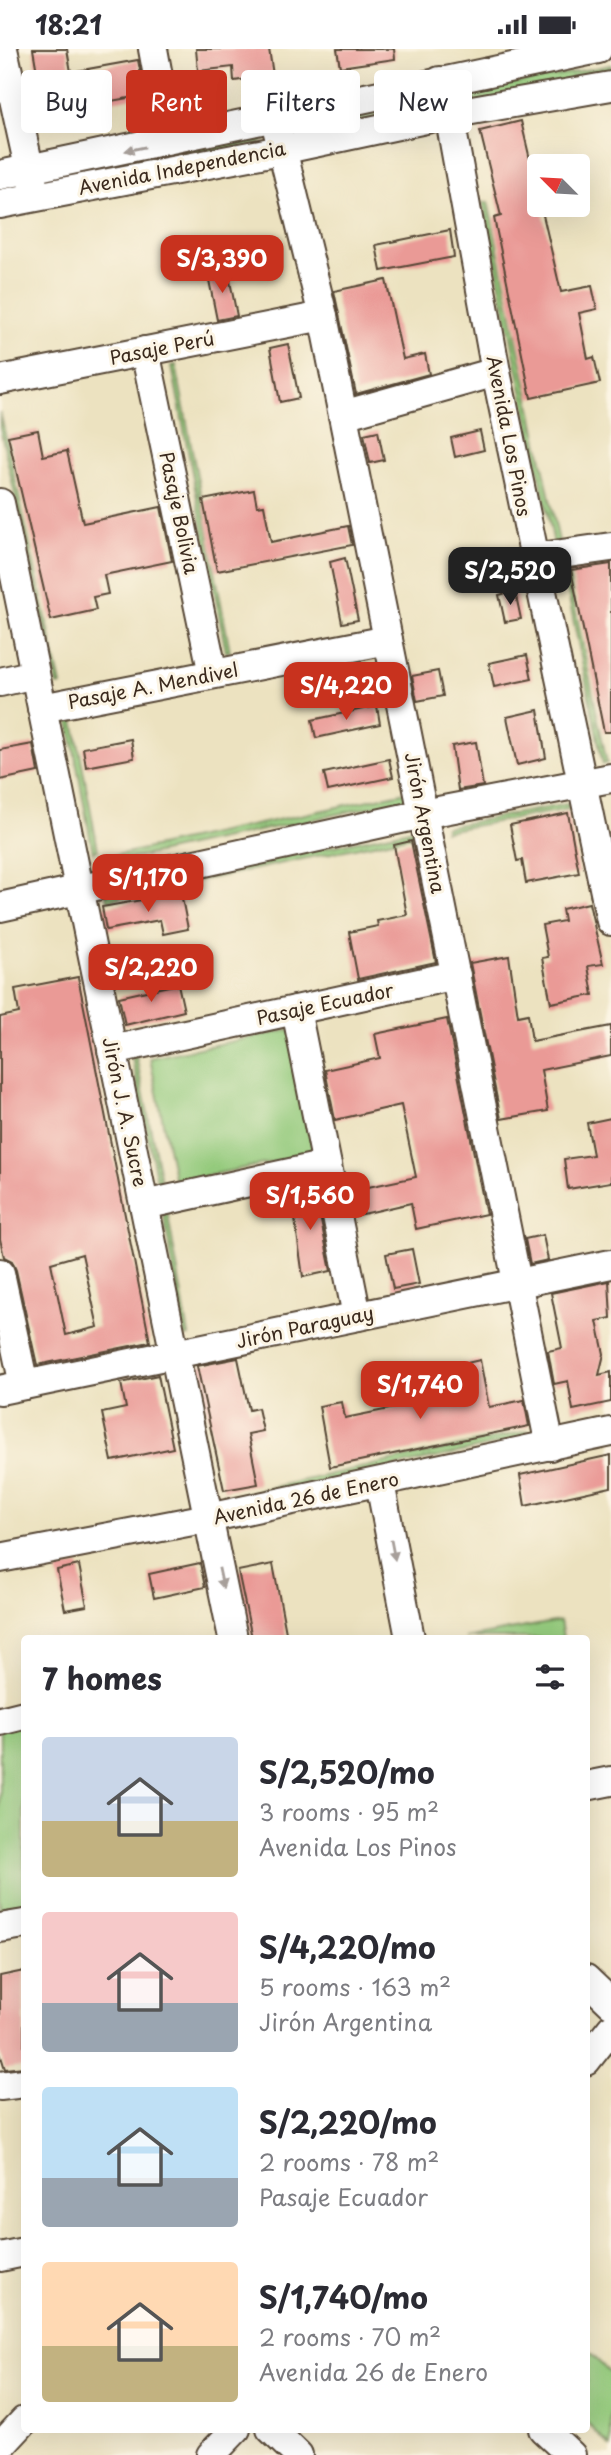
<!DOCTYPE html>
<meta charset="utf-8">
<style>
:root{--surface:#fff;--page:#f7f7f7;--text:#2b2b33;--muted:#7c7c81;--accent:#c8321e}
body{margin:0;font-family:"Playpen Sans",sans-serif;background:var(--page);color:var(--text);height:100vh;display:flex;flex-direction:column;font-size:26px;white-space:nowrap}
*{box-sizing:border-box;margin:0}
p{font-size:23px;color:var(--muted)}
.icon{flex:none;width:38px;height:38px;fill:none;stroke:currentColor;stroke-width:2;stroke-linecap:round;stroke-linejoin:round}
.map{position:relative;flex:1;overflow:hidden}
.drawer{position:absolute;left:21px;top:1586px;width:569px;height:798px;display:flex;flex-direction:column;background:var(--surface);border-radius:7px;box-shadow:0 7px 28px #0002}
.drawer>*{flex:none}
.guide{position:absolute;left:21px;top:21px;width:570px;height:63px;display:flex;gap:14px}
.needle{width:46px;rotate:294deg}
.buttons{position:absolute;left:527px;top:105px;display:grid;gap:14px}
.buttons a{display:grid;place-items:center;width:63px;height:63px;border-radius:7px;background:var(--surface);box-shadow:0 7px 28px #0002;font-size:35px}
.price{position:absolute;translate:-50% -60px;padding:0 16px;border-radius:14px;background:var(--accent);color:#fff;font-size:23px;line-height:46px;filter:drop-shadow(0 2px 4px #0008)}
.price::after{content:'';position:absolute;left:50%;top:42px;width:21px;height:16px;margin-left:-10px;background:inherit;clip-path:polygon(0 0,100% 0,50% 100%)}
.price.current{background:#222;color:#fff}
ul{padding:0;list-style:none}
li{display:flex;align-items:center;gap:21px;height:175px;padding:0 21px}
li span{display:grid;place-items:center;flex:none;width:196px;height:140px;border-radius:7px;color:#555}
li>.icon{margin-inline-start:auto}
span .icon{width:84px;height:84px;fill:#fffc;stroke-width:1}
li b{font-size:30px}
h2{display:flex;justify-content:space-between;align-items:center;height:84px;padding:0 21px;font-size:30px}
.tag{padding:0 24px;border-radius:7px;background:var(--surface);box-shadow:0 7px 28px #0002;font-size:24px;line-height:63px}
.tag.current{background:var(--accent);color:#fff}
.status{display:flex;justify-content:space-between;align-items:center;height:49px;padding:0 35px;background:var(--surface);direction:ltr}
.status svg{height:19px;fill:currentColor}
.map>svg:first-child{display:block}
</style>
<div class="status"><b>18:21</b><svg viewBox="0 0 49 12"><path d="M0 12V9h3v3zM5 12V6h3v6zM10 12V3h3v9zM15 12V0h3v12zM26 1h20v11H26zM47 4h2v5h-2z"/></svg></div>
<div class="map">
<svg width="611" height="2406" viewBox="0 0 611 2406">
<defs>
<pattern id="grass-tufts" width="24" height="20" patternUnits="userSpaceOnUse" patternTransform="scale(1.75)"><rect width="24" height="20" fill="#94ca7d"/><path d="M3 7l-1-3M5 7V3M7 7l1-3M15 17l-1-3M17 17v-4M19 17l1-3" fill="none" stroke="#7aa466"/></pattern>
</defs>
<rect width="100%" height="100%" fill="#fcf5e5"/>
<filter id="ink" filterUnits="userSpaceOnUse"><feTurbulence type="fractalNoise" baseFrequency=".0143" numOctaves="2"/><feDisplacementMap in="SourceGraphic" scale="14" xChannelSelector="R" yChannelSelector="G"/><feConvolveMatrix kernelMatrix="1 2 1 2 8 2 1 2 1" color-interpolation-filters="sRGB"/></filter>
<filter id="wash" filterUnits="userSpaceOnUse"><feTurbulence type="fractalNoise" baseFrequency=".00686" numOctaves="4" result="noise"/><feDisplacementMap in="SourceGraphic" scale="28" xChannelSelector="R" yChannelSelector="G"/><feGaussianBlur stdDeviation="1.57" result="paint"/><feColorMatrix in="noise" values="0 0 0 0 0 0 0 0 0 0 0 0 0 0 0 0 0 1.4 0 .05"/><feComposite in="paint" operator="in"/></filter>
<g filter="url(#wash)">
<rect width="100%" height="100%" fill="#ece2c0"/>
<g fill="url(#grass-tufts)" stroke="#687a4e" stroke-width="2">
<path d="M611,16v12l-152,29 -1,-12z"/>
<path d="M407,55l7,5 -121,28 -2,-6 4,-6z"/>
<path d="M260,85l3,8 -219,43 -3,-9z"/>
<path d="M488,153l71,340 -5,2 -71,-341z"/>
<path d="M176,316l54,286 -4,1 -54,-286z"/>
<path d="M0,363l61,273 -3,1 -58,-258z"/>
<path d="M568,524l39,190 -4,1 -39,-190z"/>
<path d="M74,672l24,129 -5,2 -24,-130z"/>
<path d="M406,743l1,7 -306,66 -2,-6z"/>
<path d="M568,755l1,5 -124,22v-4z"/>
<path d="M415,780l1,6 -308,65 -2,-6z"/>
<path d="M136,1007l26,130 -4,1 -26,-130z"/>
<path d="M167,1161l22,126 -4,1 -22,-126z"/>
<path d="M528,1382l2,6 -301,66 -1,-6z"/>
</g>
<g fill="#94ca7d" stroke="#687a4e" stroke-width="2">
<path d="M294,980l25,124 -144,29 -25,-124z"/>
<path d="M560,1572l3,17h-98z"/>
<path d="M24,1674v202l-24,5v-202z"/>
<path d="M586,2300l25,25v73l-25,-25z"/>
</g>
<g id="blocks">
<g fill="#ea9a96" fill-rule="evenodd">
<path d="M33,0h34l4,23 67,-12 7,35 -101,18z"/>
<path d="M196,0h73l4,26 -39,6 -1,-14 -35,4z"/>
<path d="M337,0h57l1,10 -55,8z"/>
<path d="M521,72l40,171 31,-6 5,23 -18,4 9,46 6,-2 6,26 -69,15 -37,-180 7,-2 -21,-85z"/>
<path d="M450,181l4,27 -73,14 -5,-26z"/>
<path d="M228,222l9,45 -20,4 -9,-45z"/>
<path d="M386,231l17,79 22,-5 4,20 -73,20 -22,-103z"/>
<path d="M288,295l11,54 -19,4 -10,-54z"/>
<path d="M38,381l5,26 24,-5 16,72 78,-16 11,54 -68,14 4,19 -15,3 3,13 -45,10 -43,-184z"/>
<path d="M378,382l6,29 -14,3 -6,-29z"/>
<path d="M480,382l4,19 -29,7 -4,-19z"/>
<path d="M254,441l3,16 7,-1 7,37 77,-16 4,19 -135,26 -14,-71z"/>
<path d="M345,509l13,62 -16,3 -12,-61z"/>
<path d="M611,515v168h-7l-33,-162z"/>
<path d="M515,542l6,28 -16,3 -6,-27z"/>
<path d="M527,606l5,24 -38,8 -5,-24z"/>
<path d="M438,622l5,25 -26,5 -5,-25z"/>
<path d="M377,657l3,18 -64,14 -4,-18z"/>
<path d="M538,661l8,48 -29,7 -10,-48z"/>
<path d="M131,690l3,19 -48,9 -3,-19z"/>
<path d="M476,693l7,44 -25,4 -6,-44z"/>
<path d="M33,695l5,28 -38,8v-30z"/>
<path d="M389,710l4,18 -65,14 -4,-18z"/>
<path d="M568,764l11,60 -53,10 -4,-23 -5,1 -7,-36z"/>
<path d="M411,792l25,121 -78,17 -9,-47 29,-6 -1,-5 30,-6 -13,-70z"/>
<path d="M181,844l7,36 -25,5 -3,-14 -54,10 -4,-23z"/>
<path d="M589,854l14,61 -15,2 5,29 -42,8 -9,-45 6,-1 -6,-32 22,-4 -2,-12z"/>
<path d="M509,907l9,60 10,-2 4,27 79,-15v30l-70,14 7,41 -47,8 -31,-156z"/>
<path d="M78,928l72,365 -113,23 -21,-95 -4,-9 -8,-4 -4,-18v-222l19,-4 -4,-24zM82,1205l16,73 -32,8 -15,-72z"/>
<path d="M178,935l6,27 -59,14 -6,-28z"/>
<path d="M447,970l39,195 -70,15 -5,-26 -57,13 -5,-25 67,-14 -15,-72 -66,15 -10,-50 55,-12 -5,-24z"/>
<path d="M611,1069v64l-43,7 -4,-30 29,-4 -6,-32z"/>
<path d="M314,1137l17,85 -28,6 -12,-87z"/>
<path d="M543,1186l5,25 -18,4 -5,-25z"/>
<path d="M412,1200l7,35 -26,5 -7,-35z"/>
<path d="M609,1232l2,37 -14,3 7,33 -5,21 12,-3v30l-38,8 -5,-29 -14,3 -6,-33 14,-3 -11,-55z"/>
<path d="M238,1309l11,52 9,-2 5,23 -15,3 10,50 -34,6 -27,-124z"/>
<path d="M480,1311l9,47 35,-7 5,26 -199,41 -11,-61 23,-4 3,16 79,-16 -2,-10 39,-9 -3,-18z"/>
<path d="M158,1326l15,73 -61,13 -10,-48 24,-5 -5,-25z"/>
<path d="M611,1406v32l-86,19 -5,-31z"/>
<path d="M200,1514l5,24 -51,11 -5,-24z"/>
<path d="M273,1515l14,74h-35l-14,-67z"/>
<path d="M79,1516l8,41 -22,4 -8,-40z"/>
<path d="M24,1922v96l-19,2 -5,-16v-77z"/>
</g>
</g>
</g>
<g filter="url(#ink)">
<use href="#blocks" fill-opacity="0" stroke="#564636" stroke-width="2"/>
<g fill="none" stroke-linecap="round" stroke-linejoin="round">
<g stroke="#564636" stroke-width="32">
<g id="minor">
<path d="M3,0l31,141"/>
<path d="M153,0l8,43"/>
<path d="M440,32l9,33 47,258 115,549"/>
<path d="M275,71l48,196 227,1130"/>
<path d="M0,126l598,-126"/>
<path d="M0,155l281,-54 168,-36 162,-28"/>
<path d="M145,302l68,323"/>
<path d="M0,331l323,-64"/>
<path d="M343,366l153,-43"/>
<path d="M0,454l233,1135"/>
<path d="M533,509l78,-11"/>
<path d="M0,633l35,-8"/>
<path d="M42,659l346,-68"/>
<path d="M0,858l423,-93 188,-36"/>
<path d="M296,961l61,306"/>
<path d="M112,1001l344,-75"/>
<path d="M144,1156l183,-40"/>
<path d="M0,1224l24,112"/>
<path d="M0,1341l611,-126"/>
<path d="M380,1434l30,155"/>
<path d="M0,1509l208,-40 403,-86"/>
<path d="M0,1672l24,-6"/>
<path d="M586,1737l25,-5"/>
<path d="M0,1879l24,-4"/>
<path d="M586,1930l25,24"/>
<path d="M586,2012l25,-32"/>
<path d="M0,2037l24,-3"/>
<path d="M0,2208l24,-5"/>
<path d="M271,2380l27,26"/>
<path d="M543,2380l28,26"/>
<path d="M0,2398l24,-26"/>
<path d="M211,2406l25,-26"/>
</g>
</g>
<use href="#minor" stroke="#fff" stroke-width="28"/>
</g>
<defs><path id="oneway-solid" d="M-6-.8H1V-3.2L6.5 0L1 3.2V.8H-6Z" transform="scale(1.75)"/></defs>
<g fill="#a79f9a">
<use href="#oneway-solid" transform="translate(135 100) rotate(168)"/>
<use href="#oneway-solid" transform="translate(393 1501) rotate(79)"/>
<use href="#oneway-solid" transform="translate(221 1529) rotate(78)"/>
</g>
</g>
<g text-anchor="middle" stroke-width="6" stroke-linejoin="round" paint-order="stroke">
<g font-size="19" fill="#3b2a1e" stroke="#fcf5e5">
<text transform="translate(182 119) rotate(-11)" y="7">Avenida Independencia</text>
<text transform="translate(162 299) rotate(-11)" y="7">Pasaje Perú</text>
<text transform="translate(509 387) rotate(79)" y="7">Avenida Los Pinos</text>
<text transform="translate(179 464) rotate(78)" y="7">Pasaje Bolivia</text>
<text transform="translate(153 637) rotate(-11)" y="7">Pasaje A. Mendivel</text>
<text transform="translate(425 774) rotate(79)" y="7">Jirón Argentina</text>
<text transform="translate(325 955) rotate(-12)" y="7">Pasaje Ecuador</text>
<text transform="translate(125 1063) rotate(78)" y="7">Jirón J. A. Sucre</text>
<text transform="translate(305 1278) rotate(-12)" y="7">Jirón Paraguay</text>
<text transform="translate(306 1449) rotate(-12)" y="7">Avenida 26 de Enero</text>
</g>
</g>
</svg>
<div class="buttons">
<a><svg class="needle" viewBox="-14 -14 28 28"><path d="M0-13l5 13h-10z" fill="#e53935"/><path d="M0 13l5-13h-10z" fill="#7c7c81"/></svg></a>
</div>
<b class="price" style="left:222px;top:246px">S/3,390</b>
<b class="price current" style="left:510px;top:558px">S/2,520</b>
<b class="price" style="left:346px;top:673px">S/4,220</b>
<b class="price" style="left:148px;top:865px">S/1,170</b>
<b class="price" style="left:151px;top:955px">S/2,220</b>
<b class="price" style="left:310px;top:1183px">S/1,560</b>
<b class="price" style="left:420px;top:1372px">S/1,740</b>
<div class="guide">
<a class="tag">Buy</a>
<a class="tag current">Rent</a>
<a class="tag">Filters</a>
<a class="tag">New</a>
</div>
<section class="drawer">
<h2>7 homes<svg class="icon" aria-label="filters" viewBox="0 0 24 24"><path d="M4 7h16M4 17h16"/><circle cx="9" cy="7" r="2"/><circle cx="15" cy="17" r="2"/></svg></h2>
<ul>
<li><span style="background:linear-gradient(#c9d6e8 60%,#c2b280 0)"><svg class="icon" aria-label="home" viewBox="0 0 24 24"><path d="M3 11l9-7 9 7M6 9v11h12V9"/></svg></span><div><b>S/2,520/mo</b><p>3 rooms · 95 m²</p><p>Avenida Los Pinos</p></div></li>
<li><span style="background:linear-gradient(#f6c9c9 65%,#9aa5b1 0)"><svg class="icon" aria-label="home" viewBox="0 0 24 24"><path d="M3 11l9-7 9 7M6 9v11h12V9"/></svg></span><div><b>S/4,220/mo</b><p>5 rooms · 163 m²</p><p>Jirón Argentina</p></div></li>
<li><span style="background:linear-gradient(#bfe0f5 65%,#9aa5b1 0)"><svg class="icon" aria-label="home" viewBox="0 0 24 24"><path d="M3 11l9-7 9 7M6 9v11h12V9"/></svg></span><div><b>S/2,220/mo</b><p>2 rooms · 78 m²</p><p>Pasaje Ecuador</p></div></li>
<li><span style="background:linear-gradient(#ffd9b3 60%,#c2b280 0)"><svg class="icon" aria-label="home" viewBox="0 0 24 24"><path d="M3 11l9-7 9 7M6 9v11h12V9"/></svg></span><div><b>S/1,740/mo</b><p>2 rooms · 70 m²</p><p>Avenida 26 de Enero</p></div></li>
</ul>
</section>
</div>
